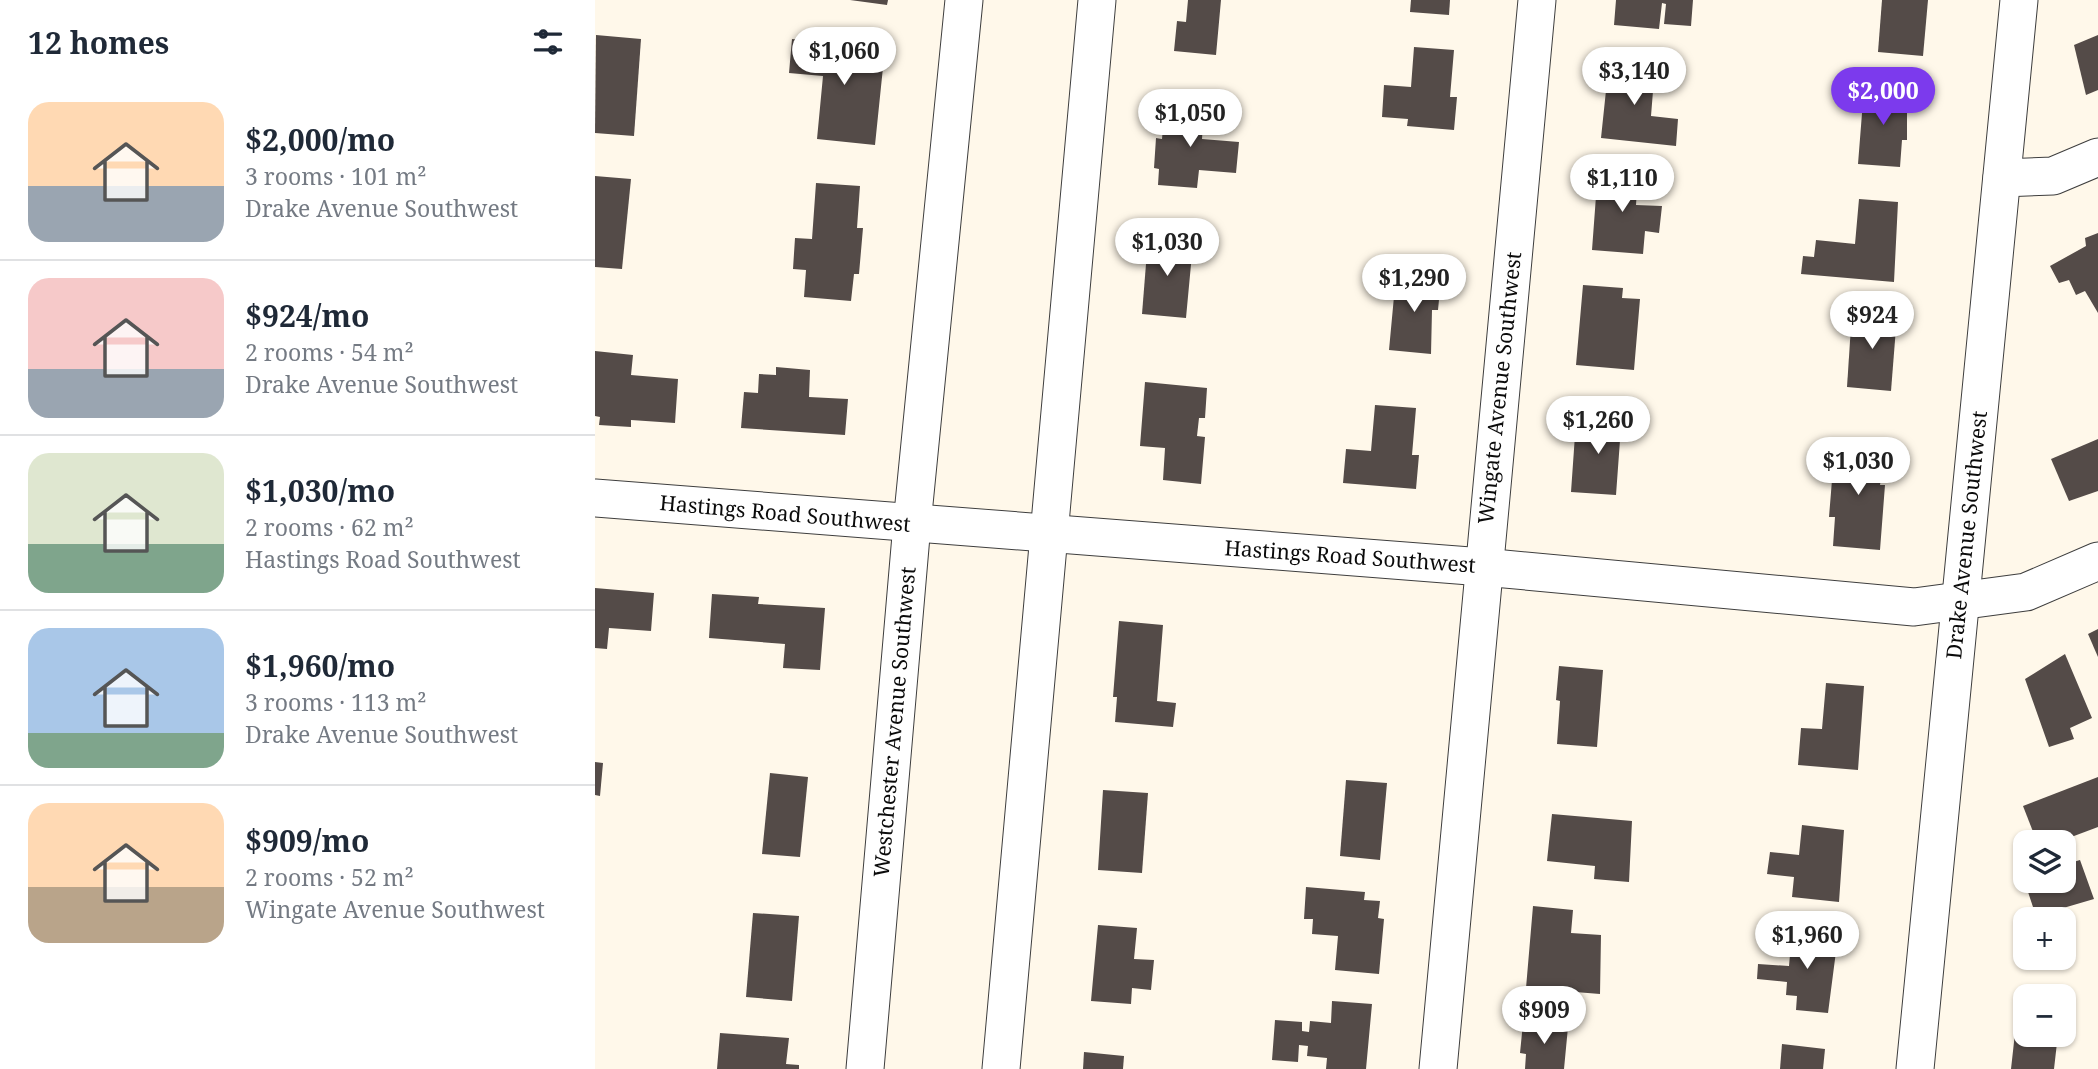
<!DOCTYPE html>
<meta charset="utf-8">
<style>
:root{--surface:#fff;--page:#f6f6f7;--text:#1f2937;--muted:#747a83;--line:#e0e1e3;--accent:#7c3aed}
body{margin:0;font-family:"Noto Serif",serif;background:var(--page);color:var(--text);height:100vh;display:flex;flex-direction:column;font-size:26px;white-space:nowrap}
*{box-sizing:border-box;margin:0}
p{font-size:23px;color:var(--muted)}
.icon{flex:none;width:38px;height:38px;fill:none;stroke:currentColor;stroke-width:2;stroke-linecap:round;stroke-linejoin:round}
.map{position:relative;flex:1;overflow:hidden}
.details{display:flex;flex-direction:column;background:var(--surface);width:595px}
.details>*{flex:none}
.controls{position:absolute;left:1418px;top:830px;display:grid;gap:14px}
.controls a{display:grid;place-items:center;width:63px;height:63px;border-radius:14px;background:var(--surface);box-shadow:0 2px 5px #0004;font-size:35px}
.price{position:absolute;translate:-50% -60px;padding:0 16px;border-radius:24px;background:#fff;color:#222;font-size:23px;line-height:46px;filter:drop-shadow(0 2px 4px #0008)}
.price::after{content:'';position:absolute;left:50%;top:42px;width:21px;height:16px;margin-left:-10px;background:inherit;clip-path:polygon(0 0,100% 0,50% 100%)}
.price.current{background:var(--accent);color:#fff}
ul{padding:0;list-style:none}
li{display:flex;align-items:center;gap:21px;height:175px;padding:0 28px}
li+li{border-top:2px solid var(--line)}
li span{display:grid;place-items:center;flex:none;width:196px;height:140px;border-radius:21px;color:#555}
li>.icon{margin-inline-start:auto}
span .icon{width:84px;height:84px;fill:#fffc;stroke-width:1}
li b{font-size:30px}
h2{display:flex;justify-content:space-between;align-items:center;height:84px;padding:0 28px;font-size:30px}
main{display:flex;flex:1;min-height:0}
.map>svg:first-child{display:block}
</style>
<main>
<section class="details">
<h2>12 homes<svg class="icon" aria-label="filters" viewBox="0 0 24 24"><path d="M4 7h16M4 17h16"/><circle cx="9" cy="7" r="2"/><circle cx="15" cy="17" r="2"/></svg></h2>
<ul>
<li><span style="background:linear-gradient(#ffd9b3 60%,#9aa5b1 0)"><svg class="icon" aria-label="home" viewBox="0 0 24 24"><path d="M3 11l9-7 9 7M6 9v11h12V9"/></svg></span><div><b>$2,000/mo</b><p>3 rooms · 101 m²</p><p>Drake Avenue Southwest</p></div></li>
<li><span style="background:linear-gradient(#f6c9c9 65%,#9aa5b1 0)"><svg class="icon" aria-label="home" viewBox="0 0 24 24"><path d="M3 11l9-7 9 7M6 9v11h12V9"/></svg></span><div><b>$924/mo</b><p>2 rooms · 54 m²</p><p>Drake Avenue Southwest</p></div></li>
<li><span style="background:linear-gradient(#dfe7d0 65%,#7fa58c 0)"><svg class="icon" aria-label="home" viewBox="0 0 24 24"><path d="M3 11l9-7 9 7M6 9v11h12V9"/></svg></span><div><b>$1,030/mo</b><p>2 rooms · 62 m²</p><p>Hastings Road Southwest</p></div></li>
<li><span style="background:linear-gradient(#a9c7e8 75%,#7fa58c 0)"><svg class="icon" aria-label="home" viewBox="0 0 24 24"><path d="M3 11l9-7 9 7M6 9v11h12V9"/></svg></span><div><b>$1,960/mo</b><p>3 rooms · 113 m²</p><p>Drake Avenue Southwest</p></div></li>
<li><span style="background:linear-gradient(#ffd9b3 60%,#b9a48a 0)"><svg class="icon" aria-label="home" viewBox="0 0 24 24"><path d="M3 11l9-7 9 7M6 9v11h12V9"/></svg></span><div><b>$909/mo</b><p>2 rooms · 52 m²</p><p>Wingate Avenue Southwest</p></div></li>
</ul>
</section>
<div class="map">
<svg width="1503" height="1069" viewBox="0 0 1503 1069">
<rect width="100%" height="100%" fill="#fff8ea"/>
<g fill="#544b48">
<path d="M255,0h38l-1,5z"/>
<path d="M593,0h33l-5,55 -42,-4 3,-30 9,1z"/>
<path d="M816,0h39l-1,15 -39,-3z"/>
<path d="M1021,0h77l-2,26 -27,-2 2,-20 -4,-1 -3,26 -45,-4z"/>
<path d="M1287,0h46l-5,56 -45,-4z"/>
<path d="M1,35l45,4 -7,97 -39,-3z"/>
<path d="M1503,35v55l-12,5 -12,-50z"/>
<path d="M197,39l93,9 -10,97 -58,-6 6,-63 -34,-3z"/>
<path d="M819,47l40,3 -4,47h7l-3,33 -47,-4 1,-7 -26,-2 2,-32 27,2z"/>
<path d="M1014,62l46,4 -4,50 27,3 -2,27 -75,-8z"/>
<path d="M1269,88l43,4v48h-5l-2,27 -42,-3z"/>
<path d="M570,105l39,3 -2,31 37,3 -3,31 -37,-3 -2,18 -39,-3 1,-16 -5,-1 2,-30 6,1z"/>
<path d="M1003,169l40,3 -2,33 26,1 -3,27 -14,-2 -2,23 -51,-4z"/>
<path d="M0,176l36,3 -9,90 -27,-2z"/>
<path d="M221,183l44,3 -3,42h6l-4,46h-5l-3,27 -47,-4 2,-27 -13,-1 2,-31 17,1z"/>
<path d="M1264,199l39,3 -4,80 -93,-8 2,-18 11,1 2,-17 39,4z"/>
<path d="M1503,233v80l-13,-22 -9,4 -7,-15 -10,3 -9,-17 36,-20 -1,-8z"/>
<path d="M553,239l45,4 -7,75 -44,-4z"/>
<path d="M801,275l45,4 -3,31h-6l-1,44 -42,-4z"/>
<path d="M988,285l40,3 -1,10 18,1 -6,71 -58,-5z"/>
<path d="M1257,311l45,4 -6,76 -44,-4z"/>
<path d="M0,351l38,4 -2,20 47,4 -3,44 -44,-3v7l-32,-2 1,-8 -5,-1z"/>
<path d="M181,367l34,3 -1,27 39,2 -3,36 -104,-7 3,-36 14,1 1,-19 17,1z"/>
<path d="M550,382l62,6 -2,30h-6l-2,18 8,1 -4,47 -38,-4 2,-32 -25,-2z"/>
<path d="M780,405l41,3 -4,47h7l-3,34 -73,-6 3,-34 25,2z"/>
<path d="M1006,411l21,2 -6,82 -45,-3 4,-57 7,1 1,-16 18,2z"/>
<path d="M1503,439v52l-29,10 -18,-42z"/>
<path d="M1247,440l25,2 -1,7 20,2 -6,34h5l-5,65 -47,-4 2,-29h-6l3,-37 7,1z"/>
<path d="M0,588l59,5 -3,38 -42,-3 -2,21 -12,-1z"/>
<path d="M117,594l47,3 -1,7 67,4 -5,62 -37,-2 2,-24 -76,-6z"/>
<path d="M524,621l44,4 -6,76 19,2 -3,24 -58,-5 2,-25h-4z"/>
<path d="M1503,629v28l-10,-23z"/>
<path d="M1470,654l27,64 -22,10 4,11 -25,8 -24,-68z"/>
<path d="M964,666l44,4 -6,77 -40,-3 3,-43 -4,-1z"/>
<path d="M1231,683l38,3 -6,84 -60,-5 3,-37 21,1z"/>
<path d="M0,762l8,1 -3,33 -5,-1z"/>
<path d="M175,773l38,4 -8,80 -38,-3z"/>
<path d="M1503,777v50l-40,15h-21l-14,-36z"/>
<path d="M751,780l41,3 -7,77 -40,-4z"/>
<path d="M508,790l45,3 -6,80 -44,-3z"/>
<path d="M957,814l80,7 -3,61 -35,-3 1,-13 -48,-5z"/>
<path d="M1207,825l42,5 -5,72 -47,-5 2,-20 -27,-3 3,-22 29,3z"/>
<path d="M1485,860l14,39 -58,17 -12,-36h39v-15z"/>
<path d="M711,887l59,5 -1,8 16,1 -2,17 6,1 -5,55 -44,-4 3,-34 -26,-2 1,-15h-9z"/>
<path d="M938,906l40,4 -2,23 30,2 -1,59 -74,-6z"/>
<path d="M158,913l46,3 -7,85 -46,-4z"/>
<path d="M503,925l39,3 -3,31 20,1 -3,30 -19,-2 -1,16 -40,-3z"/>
<path d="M1197,932l46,4 -10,77 -32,-3 1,-14 -11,-1 1,-13 -30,-3 1,-15 31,2z"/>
<path d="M737,1001l40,3 -6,65h-40l1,-11 -20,-2 1,-10 -9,-1 -1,17 -26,-2 3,-40 27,2v9l7,1 1,-11 21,2z"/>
<path d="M928,1023l45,4 -4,42h-39l1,-15 -6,-1z"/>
<path d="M1421,1024h9v10h33l-4,35h-43z"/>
<path d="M125,1033l69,5 -3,26 13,1v4h-82z"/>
<path d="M1187,1044l43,5 -2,20h-43z"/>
<path d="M489,1052l40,4 -1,13h-40z"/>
</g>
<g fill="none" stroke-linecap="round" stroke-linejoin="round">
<g stroke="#3e3e3e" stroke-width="39">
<g id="minor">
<path d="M1407,178l51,-2 45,-19"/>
<path d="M0,498l888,69 431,40 112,-15 72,-31"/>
<path d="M270,1069l47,-545 52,-524"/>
<path d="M406,1069l96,-1069"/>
<path d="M843,1069l99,-1069"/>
<path d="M1320,1069l104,-1069"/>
</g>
</g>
<use href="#minor" stroke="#fff" stroke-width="37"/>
</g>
<g text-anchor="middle" stroke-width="7" stroke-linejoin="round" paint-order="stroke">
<g font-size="21" fill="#0b0b0b" stroke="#fff">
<text transform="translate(905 388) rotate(-84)" y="7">Wingate Avenue Southwest</text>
<text transform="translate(190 514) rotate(5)" y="7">Hastings Road Southwest</text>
<text transform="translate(1372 535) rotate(-84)" y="7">Drake Avenue Southwest</text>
<text transform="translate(755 557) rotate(4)" y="7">Hastings Road Southwest</text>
<text transform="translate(300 722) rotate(-85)" y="7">Westchester Avenue Southwest</text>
</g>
</g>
</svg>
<div class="controls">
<a><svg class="icon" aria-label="layers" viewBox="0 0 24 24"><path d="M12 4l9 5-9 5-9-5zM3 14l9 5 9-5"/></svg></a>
<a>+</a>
<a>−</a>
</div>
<b class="price" style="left:249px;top:87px">$1,060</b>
<b class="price" style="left:1039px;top:107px">$3,140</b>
<b class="price current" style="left:1288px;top:127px">$2,000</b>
<b class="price" style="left:595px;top:149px">$1,050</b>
<b class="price" style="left:1027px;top:214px">$1,110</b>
<b class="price" style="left:572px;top:278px">$1,030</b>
<b class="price" style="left:819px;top:314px">$1,290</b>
<b class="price" style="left:1277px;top:351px">$924</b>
<b class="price" style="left:1003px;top:456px">$1,260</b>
<b class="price" style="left:1263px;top:497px">$1,030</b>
<b class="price" style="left:1212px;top:971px">$1,960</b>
<b class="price" style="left:949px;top:1046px">$909</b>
</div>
</main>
